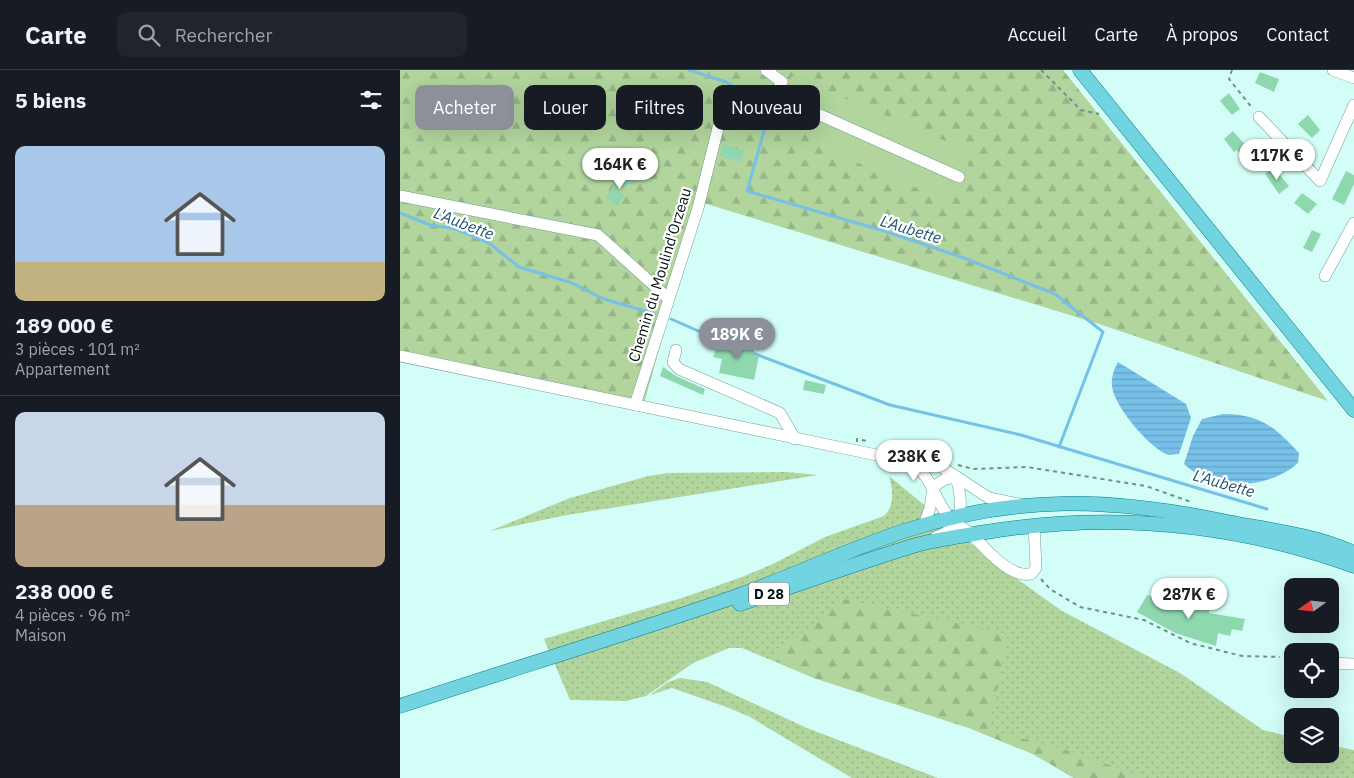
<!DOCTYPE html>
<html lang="fr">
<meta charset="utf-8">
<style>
:root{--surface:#171b24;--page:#20242c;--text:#f1f3f6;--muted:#9ea1a6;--line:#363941;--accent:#8c9099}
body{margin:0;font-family:"IBM Plex Sans",sans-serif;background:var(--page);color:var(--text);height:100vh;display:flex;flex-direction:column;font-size:19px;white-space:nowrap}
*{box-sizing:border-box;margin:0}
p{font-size:16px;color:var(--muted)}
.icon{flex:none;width:28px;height:28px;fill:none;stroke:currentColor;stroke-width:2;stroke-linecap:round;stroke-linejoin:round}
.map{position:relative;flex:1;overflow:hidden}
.drawer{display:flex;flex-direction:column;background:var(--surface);width:400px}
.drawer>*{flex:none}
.hud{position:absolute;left:15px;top:15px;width:475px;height:45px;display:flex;gap:10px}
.needle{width:32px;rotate:255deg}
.controls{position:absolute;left:884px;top:508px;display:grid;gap:10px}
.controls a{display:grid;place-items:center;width:55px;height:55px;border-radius:10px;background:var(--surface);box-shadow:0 5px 20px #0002;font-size:25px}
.price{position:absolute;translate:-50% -42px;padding:0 11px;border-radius:18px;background:#fff;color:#222;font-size:16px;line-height:32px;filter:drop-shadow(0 1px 2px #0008)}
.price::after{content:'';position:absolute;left:50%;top:30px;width:15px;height:11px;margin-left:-8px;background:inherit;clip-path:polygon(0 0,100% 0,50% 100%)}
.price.selected{background:var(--accent);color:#fff}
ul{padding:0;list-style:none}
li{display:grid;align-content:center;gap:10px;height:265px;padding:0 15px}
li+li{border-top:1px solid var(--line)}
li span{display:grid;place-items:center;height:155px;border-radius:10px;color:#555}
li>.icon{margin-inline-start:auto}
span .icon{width:90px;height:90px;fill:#fffc;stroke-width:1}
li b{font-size:21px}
h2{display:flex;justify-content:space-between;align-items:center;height:60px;padding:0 15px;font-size:21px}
.tag{padding:0 18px;border-radius:10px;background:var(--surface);box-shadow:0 5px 20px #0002;font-size:18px;line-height:45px}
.tag.selected{background:var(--accent);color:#fff}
header{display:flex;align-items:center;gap:30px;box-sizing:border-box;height:70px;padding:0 25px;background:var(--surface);border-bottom:1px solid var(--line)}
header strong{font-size:24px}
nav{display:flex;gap:28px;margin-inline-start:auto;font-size:18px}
.search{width:350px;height:45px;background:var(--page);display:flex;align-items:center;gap:12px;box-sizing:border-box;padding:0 18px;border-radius:10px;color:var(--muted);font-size:19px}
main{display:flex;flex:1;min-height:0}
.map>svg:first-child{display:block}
</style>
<header>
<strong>Carte</strong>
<div class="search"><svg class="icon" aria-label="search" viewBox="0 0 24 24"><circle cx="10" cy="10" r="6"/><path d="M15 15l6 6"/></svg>Rechercher</div>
<nav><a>Accueil</a><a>Carte</a><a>À propos</a><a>Contact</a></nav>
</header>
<main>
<section class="drawer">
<h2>5 biens<svg class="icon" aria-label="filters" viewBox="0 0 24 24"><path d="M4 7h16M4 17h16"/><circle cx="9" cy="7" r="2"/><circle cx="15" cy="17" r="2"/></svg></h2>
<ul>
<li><span style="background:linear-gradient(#a9c7e8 75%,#c2b280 0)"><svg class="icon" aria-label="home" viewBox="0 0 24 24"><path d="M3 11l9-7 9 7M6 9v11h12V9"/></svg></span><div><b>189 000 €</b><p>3 pièces · 101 m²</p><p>Appartement</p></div></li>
<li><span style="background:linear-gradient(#c9d6e8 60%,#b9a48a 0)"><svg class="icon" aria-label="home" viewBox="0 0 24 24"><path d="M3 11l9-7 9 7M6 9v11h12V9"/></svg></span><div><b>238 000 €</b><p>4 pièces · 96 m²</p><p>Maison</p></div></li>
</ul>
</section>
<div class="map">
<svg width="954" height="708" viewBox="0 0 954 708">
<defs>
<pattern id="grass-dots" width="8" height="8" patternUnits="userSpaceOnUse" patternTransform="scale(1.25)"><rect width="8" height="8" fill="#b1d59d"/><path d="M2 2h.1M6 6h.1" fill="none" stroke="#97b686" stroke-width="1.8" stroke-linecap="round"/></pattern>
<pattern id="forest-firs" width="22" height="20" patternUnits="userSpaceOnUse" patternTransform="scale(1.25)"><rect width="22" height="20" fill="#b1d59d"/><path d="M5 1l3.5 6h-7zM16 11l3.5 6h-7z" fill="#97b686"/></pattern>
<pattern id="water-rules" width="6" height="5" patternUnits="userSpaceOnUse" patternTransform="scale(1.25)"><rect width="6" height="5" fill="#77c0e8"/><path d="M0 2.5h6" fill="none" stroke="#65a4c6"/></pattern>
</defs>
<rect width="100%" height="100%" fill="#d2fef7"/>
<g fill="url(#grass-dots)">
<path d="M386,402l32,3 -251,40 -77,16 80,-33 78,-22 20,-3z"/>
<path d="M489,406l107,88 66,47 118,62 83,57 29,7v17h38v-9l24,5v28h-280l-41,-24 -64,-26 -155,-50 -72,-30h-13l-36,15 -47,33 -20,5 -56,-1 -26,-61 141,-42 57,-20 33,-14 50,-26 59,-21c11,-10 9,-27 5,-40z"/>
<path d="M280,608l27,4 100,46 131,50h-86l-102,-61 -21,-9 -57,-20 -22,7 18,-13z"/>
</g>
<g fill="url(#forest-firs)">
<path d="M0,0h663l265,331 -229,-77 -399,-122 -57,205 -243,-54z"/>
<path d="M444,529l164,35 -18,91 11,8 59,15 88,30h-74l-41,-24 -64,-26 -155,-50 -44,-19z"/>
</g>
<path fill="#b1d59d" d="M392,6l180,76 -14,46 -72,-18 -108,-67z"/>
<g fill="url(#water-rules)">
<path d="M718,292l68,42 5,14 -12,36c-5,0 -11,2 -15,-1 -18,-10 -45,-42 -51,-62 -3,-10 0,-20 5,-29z"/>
<path d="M823,344c37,0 52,13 76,39l-1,10c-29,26 -85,30 -114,1l9,-28 9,-17z"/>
</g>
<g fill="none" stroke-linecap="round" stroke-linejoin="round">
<g stroke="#77c0e8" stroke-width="3">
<path d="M289,0l37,12 37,22"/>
<path d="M366,40l2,7 -21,74 134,39 83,28 91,36 48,38 -44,115"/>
<path d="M0,143l30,12 26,4 33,14 30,24 53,16 32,16 51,15"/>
<path d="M271,249l57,25"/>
<path d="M350,282l140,53 131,30 246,74"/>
</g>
</g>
<g fill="#8ed7af">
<path d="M860,2l19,7 -5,13 -19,-9z"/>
<path d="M829,23l11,16 -8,6 -12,-14z"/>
<path d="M330,42l35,6 -5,14 -32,-11z"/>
<path d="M908,45l12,15 -8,8 -14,-14z"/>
<path d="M833,61l14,16 -8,6 -2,-3 -3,2 -10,-13z"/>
<path d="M323,74l21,7 -3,11 -21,-6z"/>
<path d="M873,97l16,19 -10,8 -14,-20z"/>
<path d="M946,101l8,4v9l-10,21 -12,-6z"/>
<path d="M232,105l3,8 -21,6 10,6 -6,11 -12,-8 12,-19z"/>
<path d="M902,123l15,11 -9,10 -14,-11z"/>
<path d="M912,160l9,4 -9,18 -9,-4z"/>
<path d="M326,269l22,5 2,5 4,1 -1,5 6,1 -5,24 -35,-7 3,-14 -9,-2 4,-10 7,3z"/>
<path d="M263,297l13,9 29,13 -2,6 -43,-19z"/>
<path d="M405,310l21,5 -2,9 -21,-4z"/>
<path d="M747,525l39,11 23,4v3l36,6 -3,12 -10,-2 -2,7 -12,-3 -2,13 -41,-13 -38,-21z"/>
</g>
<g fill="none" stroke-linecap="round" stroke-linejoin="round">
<g stroke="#739d96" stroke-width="12">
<g id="minor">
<path d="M933,0l21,8"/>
<path d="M367,38l14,-3 39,10 139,62"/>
<path d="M859,47l61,64 34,-76"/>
<path d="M0,126l198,39 71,64"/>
<path d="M925,206l29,-53"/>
<path d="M276,280l-3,12 6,7 101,44 15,26"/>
<path d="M0,286l510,106 30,4 49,32 30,6"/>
<path d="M235,335l63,-197 26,-104 43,4 15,-26 -16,-12"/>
<path d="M512,393c20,14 22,35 36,53 7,9 17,12 24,19 13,13 39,44 59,39l5,-6 -2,-43"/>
<path d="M524,455l6,-17 3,-21 12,-8 11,-2c7,25 9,51 -20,60"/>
<path d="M890,589l2,1"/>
<path d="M930,593l24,1"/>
</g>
</g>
<g stroke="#0c7d89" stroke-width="15">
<g id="major">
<path d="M680,0l274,340"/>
<path d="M340,534c59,-20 117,-41 176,-59 22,-6 47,-9 70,-13 125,-20 249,-9 368,34"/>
<path d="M0,636c112,-37 225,-71 337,-110 56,-20 110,-46 167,-65 114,-37 208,-33 324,-9 42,8 87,13 126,31"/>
</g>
</g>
<g stroke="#718f8a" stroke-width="2" stroke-dasharray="4 4" stroke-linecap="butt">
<path d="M641,0l40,40 18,4"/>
<path d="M832,0l-3,9 24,30"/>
<path d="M457,372v-3l10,2"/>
<path d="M558,395l15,4 54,-2 119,19 45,16"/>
<path d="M641,509l9,10 30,18 64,13 46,23 52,13 38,1"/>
</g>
<use href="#minor" stroke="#fff" stroke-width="11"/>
<use href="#major" stroke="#71d4e0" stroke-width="14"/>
</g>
<g text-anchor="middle" stroke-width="4.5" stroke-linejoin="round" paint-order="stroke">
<rect fill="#fff" stroke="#4e5856" stroke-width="1" x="349" y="512.5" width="40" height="23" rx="4"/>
<g font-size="14" font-weight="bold" fill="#02100e">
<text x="369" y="529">D 28</text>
</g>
<g font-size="15" fill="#02100e" stroke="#fff">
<text transform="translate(260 205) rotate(-73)" y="5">Chemin du Moulind'Orzeau</text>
</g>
<g font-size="16" font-style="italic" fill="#1f5773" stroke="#fff">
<text transform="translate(64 153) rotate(21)" y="6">L'Aubette</text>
<text transform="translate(511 159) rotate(17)" y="6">L'Aubette</text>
<text transform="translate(824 413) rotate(16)" y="6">L'Aubette</text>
</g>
</g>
</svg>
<div class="controls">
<a><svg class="needle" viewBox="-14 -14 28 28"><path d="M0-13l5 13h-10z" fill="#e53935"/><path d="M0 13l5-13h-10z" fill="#9ea1a6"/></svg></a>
<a><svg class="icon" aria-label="locate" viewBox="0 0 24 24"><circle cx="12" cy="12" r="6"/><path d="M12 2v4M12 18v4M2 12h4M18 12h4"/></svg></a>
<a><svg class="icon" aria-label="layers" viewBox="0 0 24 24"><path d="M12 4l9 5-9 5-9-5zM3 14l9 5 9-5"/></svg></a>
</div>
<b class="price" style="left:877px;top:111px">117K €</b>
<b class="price" style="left:220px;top:120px">164K €</b>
<b class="price selected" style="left:337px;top:290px">189K €</b>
<b class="price" style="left:514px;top:412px">238K €</b>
<b class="price" style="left:789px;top:550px">287K €</b>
<div class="hud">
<a class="tag selected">Acheter</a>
<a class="tag">Louer</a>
<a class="tag">Filtres</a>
<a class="tag">Nouveau</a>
</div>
</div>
</main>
